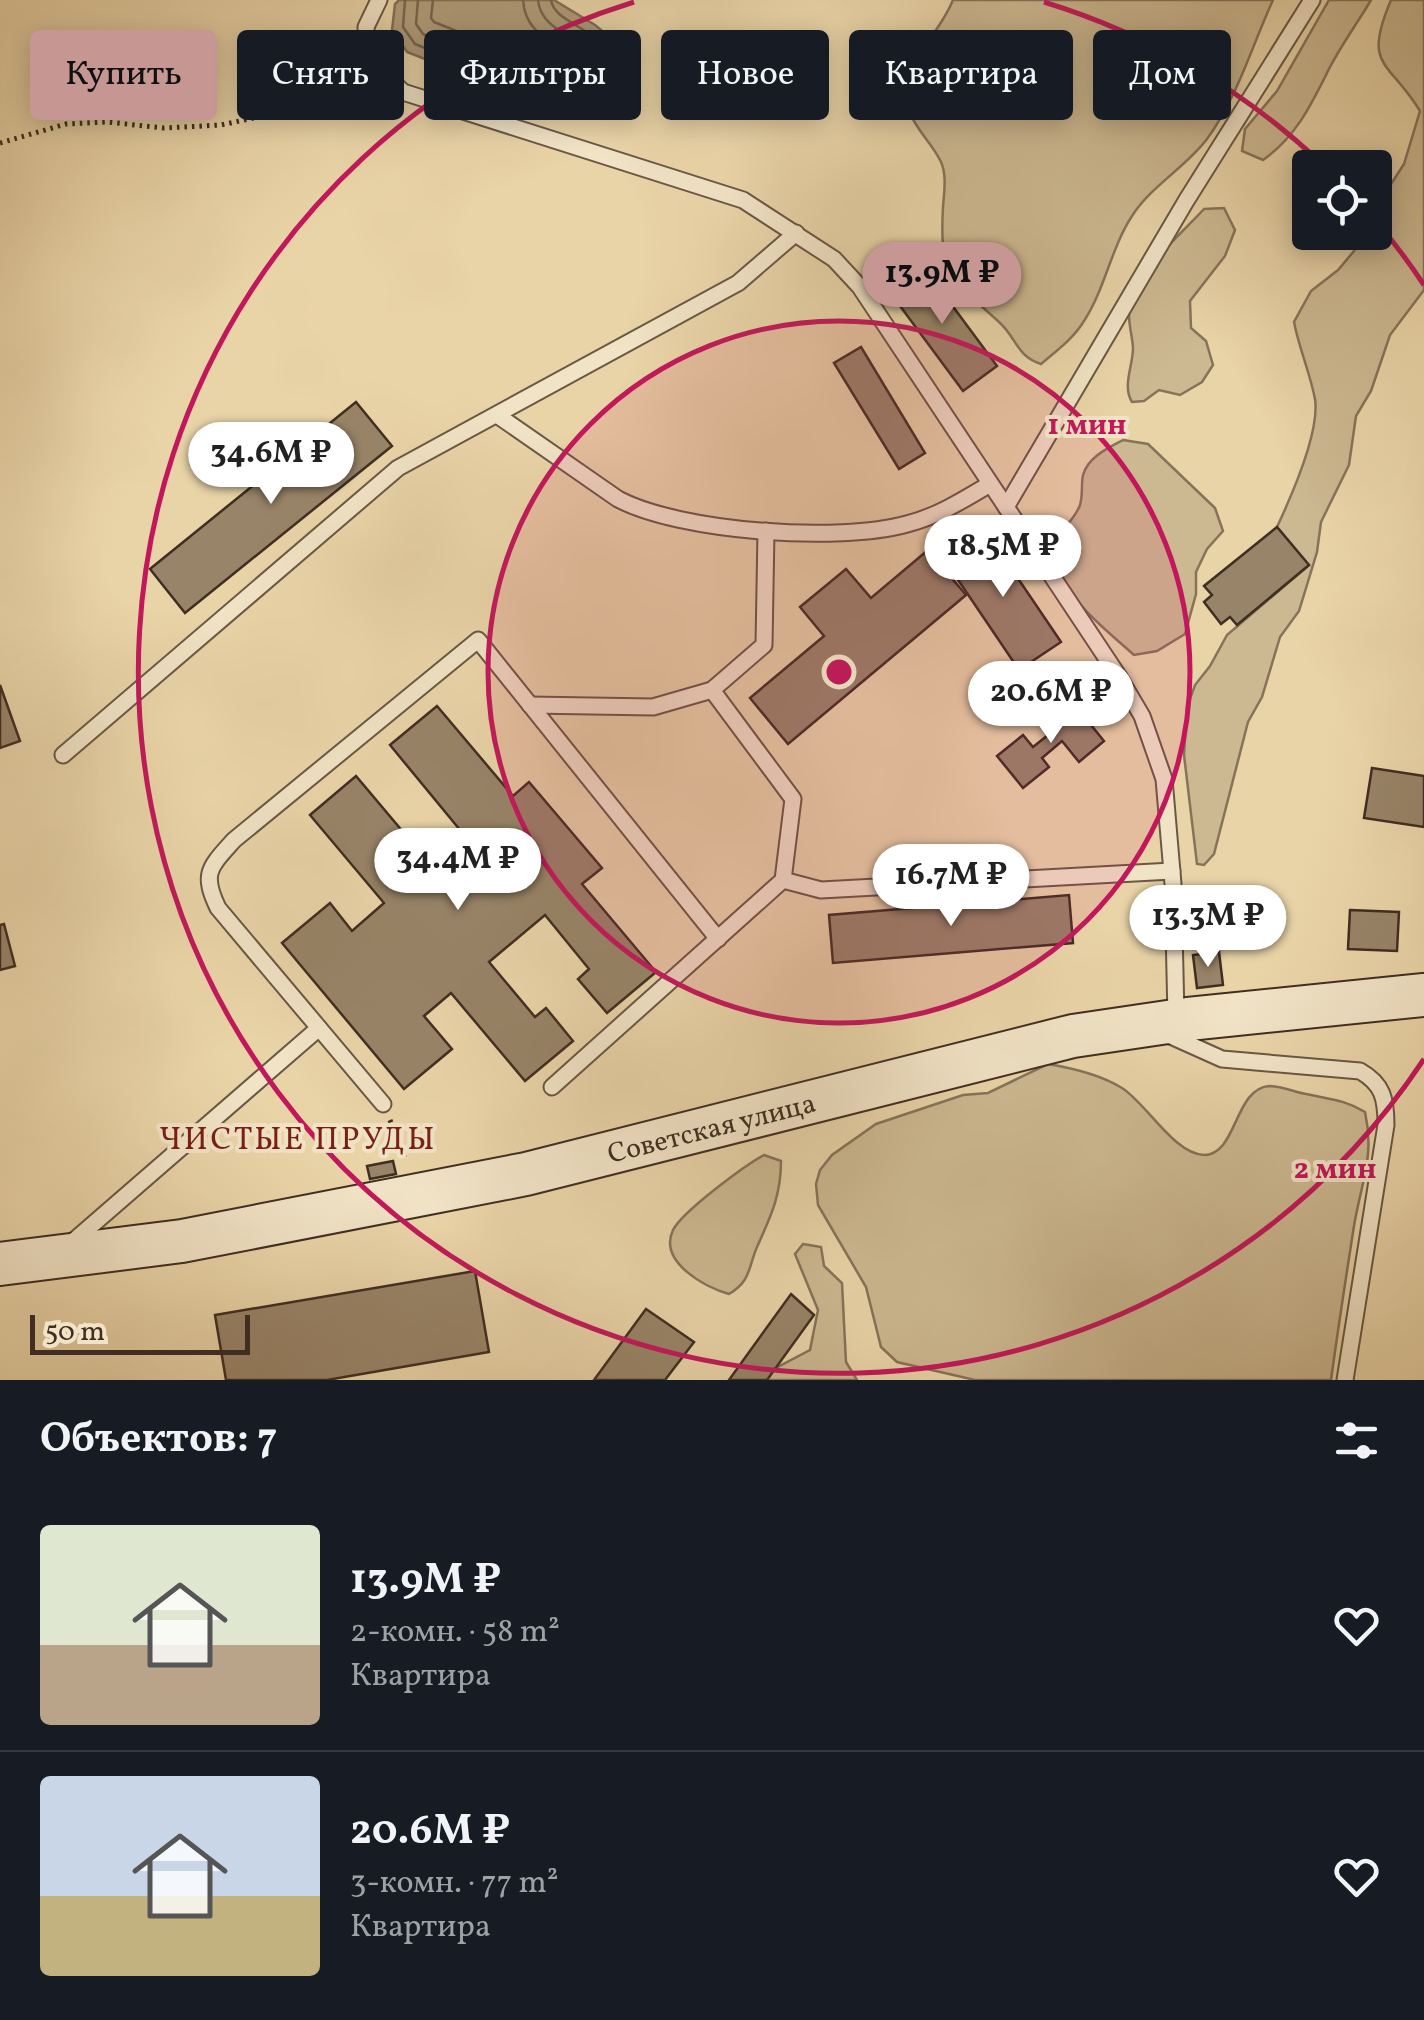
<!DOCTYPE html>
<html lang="ru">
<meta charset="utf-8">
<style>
:root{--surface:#171b24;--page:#242831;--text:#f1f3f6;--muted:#9ea1a6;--line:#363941;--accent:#c59692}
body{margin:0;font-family:Vollkorn,serif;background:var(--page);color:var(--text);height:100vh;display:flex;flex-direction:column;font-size:38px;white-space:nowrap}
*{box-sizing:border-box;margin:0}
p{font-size:32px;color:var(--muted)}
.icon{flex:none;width:55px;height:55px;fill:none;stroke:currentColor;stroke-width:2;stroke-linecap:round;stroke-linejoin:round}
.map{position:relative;height:1380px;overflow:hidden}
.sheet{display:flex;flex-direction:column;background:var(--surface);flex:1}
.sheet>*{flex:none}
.banner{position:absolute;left:30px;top:30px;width:1365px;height:90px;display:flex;gap:20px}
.controls{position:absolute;left:1292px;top:150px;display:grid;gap:20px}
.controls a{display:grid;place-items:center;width:100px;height:100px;border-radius:10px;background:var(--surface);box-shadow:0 5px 25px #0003;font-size:50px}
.scale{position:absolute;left:30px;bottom:25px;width:220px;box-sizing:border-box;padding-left:10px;border:5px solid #402e22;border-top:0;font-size:28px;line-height:35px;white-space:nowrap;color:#402e22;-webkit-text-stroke:8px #f1e3c6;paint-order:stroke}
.price{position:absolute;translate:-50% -85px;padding:0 22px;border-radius:35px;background:#fff;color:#222;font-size:32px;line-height:65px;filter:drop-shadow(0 2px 5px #0008)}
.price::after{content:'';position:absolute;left:50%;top:60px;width:30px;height:22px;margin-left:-15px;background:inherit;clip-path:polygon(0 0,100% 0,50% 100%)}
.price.active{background:var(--accent);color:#111}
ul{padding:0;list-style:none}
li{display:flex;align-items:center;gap:30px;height:250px;padding:0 40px}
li+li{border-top:2px solid var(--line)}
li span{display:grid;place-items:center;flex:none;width:280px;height:200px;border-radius:10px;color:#555}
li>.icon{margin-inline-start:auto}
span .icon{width:120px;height:120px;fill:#fffc;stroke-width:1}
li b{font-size:42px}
h2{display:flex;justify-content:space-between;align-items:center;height:120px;padding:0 40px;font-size:42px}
.pill{padding:0 35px;border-radius:10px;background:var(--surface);box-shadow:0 5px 25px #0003;font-size:35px;line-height:90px}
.pill.active{background:var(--accent);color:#111}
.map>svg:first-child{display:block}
</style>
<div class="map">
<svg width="1424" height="1380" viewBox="0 0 1424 1380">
<rect width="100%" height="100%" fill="#e9d4a8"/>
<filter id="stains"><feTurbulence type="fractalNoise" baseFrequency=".002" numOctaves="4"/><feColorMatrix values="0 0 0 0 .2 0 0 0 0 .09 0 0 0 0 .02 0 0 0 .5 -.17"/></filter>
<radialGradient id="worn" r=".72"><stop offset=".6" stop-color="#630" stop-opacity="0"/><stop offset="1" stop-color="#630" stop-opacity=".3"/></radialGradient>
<g fill="#ccb891" stroke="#86735a" stroke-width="2.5">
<path d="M953,0h320c-21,46 -36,98 -66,139 -21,28 -56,47 -75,77 -21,32 -27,73 -48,105 -11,18 -28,30 -43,43 -25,-8 -24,-26 -42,-42 -47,-43 -60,-44 -56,-115 1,-14 4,-32 -2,-45 -11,-24 -35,-39 -34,-68 2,-38 33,-61 46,-94z"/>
<path d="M1329,0h42c-13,22 -29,44 -41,67 -18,36 -33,69 -67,93l-21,-9 3,-22 32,-38z"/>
<path d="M1391,0h33v290l-34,45 -19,56 -15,25 -7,49 -28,57 -4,30 -18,59 -19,26 -18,60 -14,25 -34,132 -10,11 -7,-1 -13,-109 3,-48 8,-22 15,-19 17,-31 82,-70 -32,-38c14,-30 43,-95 38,-128 -5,-26 -16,-51 -21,-77l17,-31 27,-21 16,-19 8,-18 13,-1v-23l29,-45 16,-53c-31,-51 -58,-43 -29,-111z"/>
<path d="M1224,208l11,22 -10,26 -35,45 1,27 15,13 7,24 -11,17 -22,13 -21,-5 -15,11 -12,1c-10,-16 1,-36 1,-54 -1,-16 -7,-30 -2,-47 8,-31 51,-68 73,-92z"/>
<path d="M1123,440l25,4 67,64 8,23 -16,18 -11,23v22l-11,40 -28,17 -23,4c-28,-26 -92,-71 -75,-117 5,-12 17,-21 21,-33 3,-9 1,-21 3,-30 5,-18 25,-27 40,-35z"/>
<path d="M1048,1064c24,4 53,11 74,24 25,16 52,66 82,67 33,0 30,-66 65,-69 12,0 26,6 37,8 22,5 40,6 59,18 10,45 -4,71 -11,114 -8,51 -16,103 -23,154h-356l-78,-18 -16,-15 -15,-60 -48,-82 -2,-21 4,-14 12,-15 44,-31 87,-29 25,-2z"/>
<path d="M764,1155l17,6c0,34 -10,55 -24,86 -9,21 -6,34 -28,47 -24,-7 -71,-32 -56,-64 9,-18 72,-65 91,-75z"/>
<path d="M803,1244l18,3 3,19 18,17 4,79 11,18h-104l57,-30 8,-40 -23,-56z"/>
</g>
<path fill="#b09c7a" stroke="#837057" stroke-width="2.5" d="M399,0h155l41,25 23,19 10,27 -11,25 -21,13 -85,-16 -104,-41 -15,-22 3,-26z"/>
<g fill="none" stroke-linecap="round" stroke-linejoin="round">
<g stroke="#78654e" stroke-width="2.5">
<path d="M405,0l-2,27 12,17 99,39 81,15 14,-9 8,-17c-10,-45 -62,-46 -66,-72"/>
<path d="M418,0l-2,24 7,10 95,37 71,14 10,-5 4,-10c-10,-33 -62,-34 -65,-70"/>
<path d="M433,0l-2,18 3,4 88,35 55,9v-7c-24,-18 -52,-25 -54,-59"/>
</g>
</g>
<g fill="#988468" stroke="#402e22" stroke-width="2.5">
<path d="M920,262l77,104 -34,25 -77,-104z"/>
<path d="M861,347l64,106 -26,16 -65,-106z"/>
<path d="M356,402l36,44 -207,167 -35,-44z"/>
<path d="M1277,527l32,38 -72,60 -7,-8 -9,7 -17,-22 8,-7 -8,-9z"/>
<path d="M986,531l75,111 -42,28 -75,-111z"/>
<path d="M928,550l38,45 -178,149 -38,-46 74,-62 -24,-29 46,-38 25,29z"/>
<path d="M0,685l20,56 -20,7z"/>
<path d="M1074,704l30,37 -25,21 -17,-21 -20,17 7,9 -26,21 -26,-32 26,-21 10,12 20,-16 -5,-6z"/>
<path d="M437,706l76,90 16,-14 73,86 -20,16 74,88 -49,41 -29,-34 11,-10 -44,-54 -56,47 46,55 11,-9 27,33 -48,40 -74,-88 -27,23 28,33 -48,40 -122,-146 48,-40 22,28 32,-28 -74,-88 46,-39 75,89 34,-29 -75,-91z"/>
<path d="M1372,768l52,8v51l-60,-9z"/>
<path d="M1069,895l4,48 -240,20 -4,-48z"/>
<path d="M1350,910l49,2 -2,39 -49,-2z"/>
<path d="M4,924l11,42 -15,4v-45z"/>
<path d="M1219,952l4,33 -26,3 -4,-33z"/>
<path d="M393,1161l3,13 -26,5 -3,-13z"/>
<path d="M475,1271l14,81 -162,28h-101l-11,-65z"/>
<path d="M791,1294l23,21 -47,65h-38z"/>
<path d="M646,1309l48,33 -29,38h-71z"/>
</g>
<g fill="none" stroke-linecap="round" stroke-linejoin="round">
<g stroke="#6a5844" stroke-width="19">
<g id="lane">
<path d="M379,0l-13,27 1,30 36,35 340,108 91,59 26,28 259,390 23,39 22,63 9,105 3,133"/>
<path d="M497,415l121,84c62,33 221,44 289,25 31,-8 56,-24 83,-40"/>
<path d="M1006,507l180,-306 126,-201"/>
<path d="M712,690l52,-45 2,-114"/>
<path d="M530,705l123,2 59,-17 81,109 -10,81 -231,207"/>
<path d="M63,755l335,-287 340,-185 58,-50"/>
<path d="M783,880l38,10 351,-19"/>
<path d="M319,1028l64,76"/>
<path d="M1164,1033l58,26 138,12c23,13 26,28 26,54l-41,255"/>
<path d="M69,1245l250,-217 -101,-120c-17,-35 -8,-41 16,-68l244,-200 240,299"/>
</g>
</g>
<g stroke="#402e22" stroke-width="46">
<g id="secondary">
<path id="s1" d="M0,1264l182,-23 344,-67 547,-138 115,-17 236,-24"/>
</g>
</g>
<g stroke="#402e22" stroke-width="5" stroke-dasharray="2.5 5" stroke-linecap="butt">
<path d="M0,143l66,-19 41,-2 57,6 57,-3 51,-11 43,-20 35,-26"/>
<path d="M390,1120l16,41"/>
</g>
<use href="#lane" stroke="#f1e3c6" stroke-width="15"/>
<use href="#secondary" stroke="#f1e3c6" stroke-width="42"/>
</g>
<circle cx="839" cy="672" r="351" fill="#c2185b" fill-opacity=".12"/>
<g fill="none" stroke="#c2185b" stroke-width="5">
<circle cx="839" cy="672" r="351"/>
<path d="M1424 1059A701 701 0 1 1 634 2M1044 2A701 701 0 0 1 1322 164M1376 221A701 701 0 0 1 1424 285"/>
</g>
<g text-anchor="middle" stroke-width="8" stroke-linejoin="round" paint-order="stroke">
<g font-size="28" fill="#402e22" stroke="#f1e3c6">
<text dy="10" stroke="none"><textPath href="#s1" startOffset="725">Советская улица</textPath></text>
</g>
<g font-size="32" letter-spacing="2.5" fill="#7a1f14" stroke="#f1e3c6">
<text x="298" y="1149">ЧИСТЫЕ ПРУДЫ</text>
</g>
</g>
<circle cx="839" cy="672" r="15" fill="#c2185b" stroke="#f1e3c6" stroke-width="5"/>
<g font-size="30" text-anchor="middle" font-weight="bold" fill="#c2185b" stroke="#f1e3c6" stroke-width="8" stroke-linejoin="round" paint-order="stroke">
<text x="1087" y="434">1 мин</text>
<text x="1335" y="1178">2 мин</text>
</g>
<rect width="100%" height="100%" filter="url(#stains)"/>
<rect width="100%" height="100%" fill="url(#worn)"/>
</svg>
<div class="controls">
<a><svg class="icon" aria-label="locate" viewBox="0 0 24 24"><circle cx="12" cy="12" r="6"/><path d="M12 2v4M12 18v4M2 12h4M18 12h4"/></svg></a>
</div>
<div class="scale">50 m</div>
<b class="price active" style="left:942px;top:327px">13.9M ₽</b>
<b class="price" style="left:271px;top:507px">34.6M ₽</b>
<b class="price" style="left:1003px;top:600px">18.5M ₽</b>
<b class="price" style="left:1051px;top:746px">20.6M ₽</b>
<b class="price" style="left:458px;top:913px">34.4M ₽</b>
<b class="price" style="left:951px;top:929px">16.7M ₽</b>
<b class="price" style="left:1208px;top:970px">13.3M ₽</b>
<div class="banner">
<a class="pill active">Купить</a>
<a class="pill">Снять</a>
<a class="pill">Фильтры</a>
<a class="pill">Новое</a>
<a class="pill">Квартира</a>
<a class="pill">Дом</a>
</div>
</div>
<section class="sheet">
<h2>Объектов: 7<svg class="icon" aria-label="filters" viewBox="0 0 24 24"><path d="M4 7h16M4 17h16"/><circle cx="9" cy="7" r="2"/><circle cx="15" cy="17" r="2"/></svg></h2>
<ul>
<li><span style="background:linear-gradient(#dfe7d0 60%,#b9a48a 0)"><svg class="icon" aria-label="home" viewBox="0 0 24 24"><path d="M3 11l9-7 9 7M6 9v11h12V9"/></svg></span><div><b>13.9M ₽</b><p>2-комн. · 58 m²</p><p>Квартира</p></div><svg class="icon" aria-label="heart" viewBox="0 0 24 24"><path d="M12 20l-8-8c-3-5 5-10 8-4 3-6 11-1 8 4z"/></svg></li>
<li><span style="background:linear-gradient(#c9d6e8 60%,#c2b280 0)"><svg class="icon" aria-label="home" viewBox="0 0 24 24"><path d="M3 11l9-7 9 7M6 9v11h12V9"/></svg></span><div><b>20.6M ₽</b><p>3-комн. · 77 m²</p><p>Квартира</p></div><svg class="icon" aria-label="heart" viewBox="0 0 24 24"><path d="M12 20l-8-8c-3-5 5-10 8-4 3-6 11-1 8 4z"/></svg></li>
</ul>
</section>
